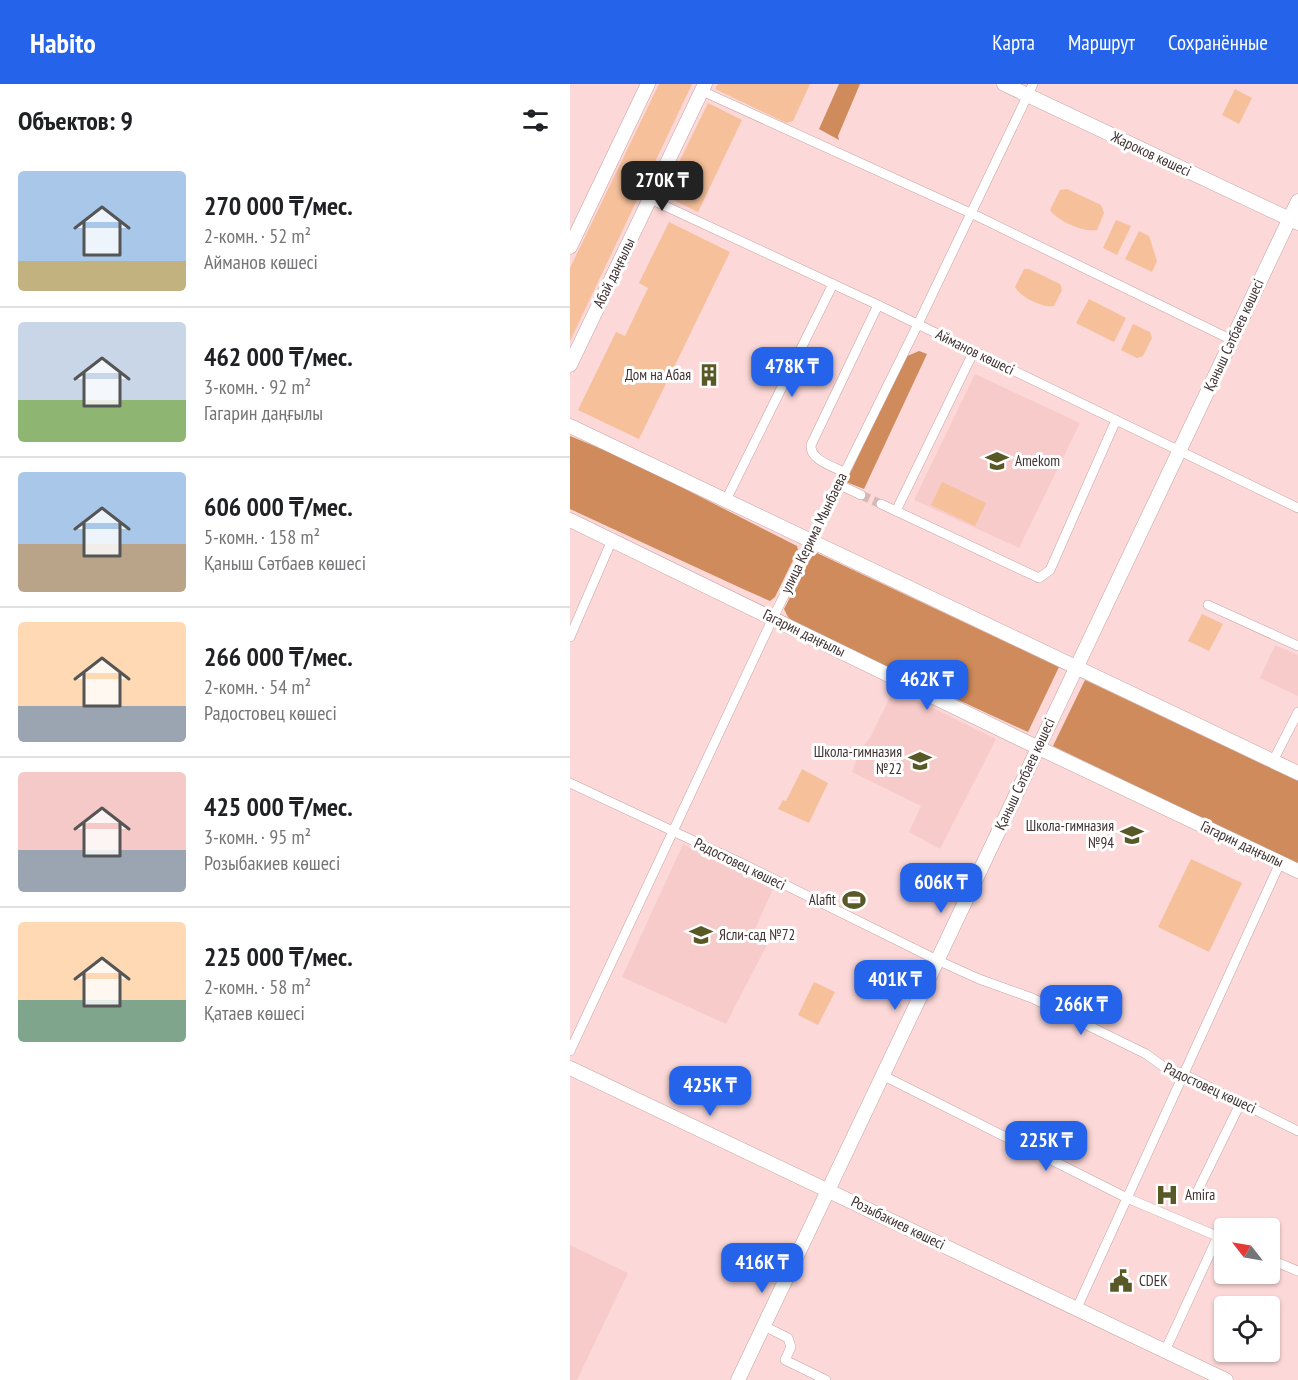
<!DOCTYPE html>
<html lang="ru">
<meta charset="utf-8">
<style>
:root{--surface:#fff;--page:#f6f6f6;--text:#202124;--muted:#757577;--line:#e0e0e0;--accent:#2563eb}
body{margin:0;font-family:"PT Sans Narrow",sans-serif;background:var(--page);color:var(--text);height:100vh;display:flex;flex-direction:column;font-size:22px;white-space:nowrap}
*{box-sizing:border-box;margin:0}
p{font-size:20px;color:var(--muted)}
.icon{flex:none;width:33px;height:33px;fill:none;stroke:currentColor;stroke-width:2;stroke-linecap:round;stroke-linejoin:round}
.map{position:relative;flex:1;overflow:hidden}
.details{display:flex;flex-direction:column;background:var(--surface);width:570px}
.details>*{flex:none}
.needle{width:39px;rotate:301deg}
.tools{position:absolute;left:644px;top:1134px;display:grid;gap:12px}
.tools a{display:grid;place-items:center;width:66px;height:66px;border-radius:6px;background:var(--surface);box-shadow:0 2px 4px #0004;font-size:30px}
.price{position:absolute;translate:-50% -51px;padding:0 14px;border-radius:12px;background:var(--accent);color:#fff;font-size:20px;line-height:39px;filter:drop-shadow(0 2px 3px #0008)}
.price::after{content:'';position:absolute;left:50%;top:36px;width:18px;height:14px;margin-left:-9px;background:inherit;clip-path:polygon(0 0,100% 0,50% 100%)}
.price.selected{background:#222;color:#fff}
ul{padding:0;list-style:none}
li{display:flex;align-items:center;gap:18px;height:150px;padding:0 18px}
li+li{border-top:2px solid var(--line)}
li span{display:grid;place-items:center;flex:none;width:168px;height:120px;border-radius:6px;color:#555}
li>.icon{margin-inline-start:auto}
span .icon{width:72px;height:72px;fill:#fffc;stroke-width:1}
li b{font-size:26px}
h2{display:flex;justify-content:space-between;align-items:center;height:72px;padding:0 18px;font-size:26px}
header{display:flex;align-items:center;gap:36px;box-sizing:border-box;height:84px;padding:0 30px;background:var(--accent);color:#fff}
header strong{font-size:28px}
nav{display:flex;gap:33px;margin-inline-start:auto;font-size:21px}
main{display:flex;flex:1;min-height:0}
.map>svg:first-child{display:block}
</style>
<header>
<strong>Habito</strong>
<nav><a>Карта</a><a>Маршрут</a><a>Сохранённые</a></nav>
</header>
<main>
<section class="details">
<h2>Объектов: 9<svg class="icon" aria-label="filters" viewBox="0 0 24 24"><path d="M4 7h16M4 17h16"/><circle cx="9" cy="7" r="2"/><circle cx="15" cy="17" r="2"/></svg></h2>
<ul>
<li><span style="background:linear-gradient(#a9c7e8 75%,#c2b280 0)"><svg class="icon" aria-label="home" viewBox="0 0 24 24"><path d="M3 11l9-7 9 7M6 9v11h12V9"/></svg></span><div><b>270 000 ₸/мес.</b><p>2-комн. · 52 m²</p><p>Айманов көшесі</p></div></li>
<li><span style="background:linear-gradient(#c9d6e8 65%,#8fb573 0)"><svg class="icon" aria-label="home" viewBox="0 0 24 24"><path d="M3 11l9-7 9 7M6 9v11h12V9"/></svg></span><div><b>462 000 ₸/мес.</b><p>3-комн. · 92 m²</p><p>Гагарин даңғылы</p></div></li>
<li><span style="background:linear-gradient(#a9c7e8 60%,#b9a48a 0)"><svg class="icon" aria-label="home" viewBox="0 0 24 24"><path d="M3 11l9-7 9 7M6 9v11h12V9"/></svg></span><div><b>606 000 ₸/мес.</b><p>5-комн. · 158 m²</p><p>Қаныш Сәтбаев көшесі</p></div></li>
<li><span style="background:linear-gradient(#ffd9b3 70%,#9aa5b1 0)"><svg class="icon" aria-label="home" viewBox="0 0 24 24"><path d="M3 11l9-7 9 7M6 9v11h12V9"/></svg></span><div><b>266 000 ₸/мес.</b><p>2-комн. · 54 m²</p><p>Радостовец көшесі</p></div></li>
<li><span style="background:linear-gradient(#f6c9c9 65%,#9aa5b1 0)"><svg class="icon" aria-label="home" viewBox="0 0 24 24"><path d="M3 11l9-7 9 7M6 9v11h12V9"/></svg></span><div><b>425 000 ₸/мес.</b><p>3-комн. · 95 m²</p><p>Розыбакиев көшесі</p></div></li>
<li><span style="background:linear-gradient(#ffd9b3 65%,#7fa58c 0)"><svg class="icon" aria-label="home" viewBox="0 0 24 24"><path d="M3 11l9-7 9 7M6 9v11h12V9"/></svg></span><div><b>225 000 ₸/мес.</b><p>2-комн. · 58 m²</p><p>Қатаев көшесі</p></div></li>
</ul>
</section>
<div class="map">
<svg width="728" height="1296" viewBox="0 0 728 1296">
<rect width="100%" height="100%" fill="#fcd9d8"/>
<g fill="#f7cbca">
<path d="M405,290l105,49 -61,125 -105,-48z"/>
<path d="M705,561l23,10v41l-38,-18z"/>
<path d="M324,605l102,50 -56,110 -31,-17 12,-26 -69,-34 8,-21 11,-15z"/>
<path d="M113,760l90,45 -19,42 16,8 -44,85 -104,-47z"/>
<path d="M0,1161l58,28 -51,107h-7z"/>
</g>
<g fill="#f6c09b">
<path d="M89,0h33l-122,257v-73z"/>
<path d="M148,0h92l-17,37 -7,2 -71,-34z"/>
<path d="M665,5l17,9 -13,26 -17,-9z"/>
<path d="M138,19l34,17 -44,92 -35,-17z"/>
<path d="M497,105l34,16 3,8 -7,17c-12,3 -40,-9 -47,-20l10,-20z"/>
<path d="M546,136l15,6 -14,29 -14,-7z"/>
<path d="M99,138l61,30 -91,187 -61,-29 38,-78 9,4 23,-48 -9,-5z"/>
<path d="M569,147l10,5 8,25 -5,11 -27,-13z"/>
<path d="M454,185h5l31,15 2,6 -8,16c-11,2 -34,-9 -39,-19z"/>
<path d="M519,215l37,19 -12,24 -38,-19z"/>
<path d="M563,240l17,8 2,6 -9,18 -6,2 -16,-8z"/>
<path d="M372,398l44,21 -11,23 -44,-21z"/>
<path d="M632,530l21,10 -14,27 -21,-10z"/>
<path d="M232,685l26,14 -19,40 -31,-14 5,-9 3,1z"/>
<path d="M621,775l51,24 -33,69 -51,-25z"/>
<path d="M244,898l21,10 -17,33 -20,-10z"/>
</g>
<g fill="#cf8b5b">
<path d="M269,0h21l-22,52 1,4 -20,-11z"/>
<path d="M349,267l8,3 -63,135 -18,-7 59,-125z"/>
<path d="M0,352l56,23 171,87 1,4 -23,47 -5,4 -27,-12 -173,-80z"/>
<path d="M247,469l242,114 -31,65 -230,-106 -10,-9 -4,-8 27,-52z"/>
<path d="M515,596l213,101v83l-245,-118z"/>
</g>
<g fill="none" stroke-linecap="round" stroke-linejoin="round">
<path stroke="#d6b8b7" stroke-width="9" stroke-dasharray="9 4.5" stroke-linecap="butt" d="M291,411l20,9"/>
<g stroke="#c4a3a2" stroke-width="10">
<g id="street">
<path d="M132,7l275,125 255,124"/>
<path d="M80,115l228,106 420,203"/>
<path d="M404,267l-78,160 143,67 11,-8 66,-150"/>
<path d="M274,388c-12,-6 -34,-12 -33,-27l67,-140"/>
<path d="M268,400l23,11"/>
<path d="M156,416l107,-216"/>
<path d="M311,420l15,7"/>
<path d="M638,521l90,41"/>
<path d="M0,553l42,-97"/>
<path d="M703,677l25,-49"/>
<path d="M0,699l169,79 198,98 42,19 53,19 114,56 18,13 19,7 115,57"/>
<path d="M0,967l203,-433 145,-294 115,-240"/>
<path d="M312,991l245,123 97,41"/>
<path d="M628,1106l43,-88"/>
<path d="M699,1175l29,12"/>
<path d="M506,1226l204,-447"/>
<path d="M194,1242l24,12 3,9 -6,13 41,20"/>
<path d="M595,1267l53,-115"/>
</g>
</g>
<g stroke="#c4a3a2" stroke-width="15">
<g id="secondary">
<path d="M434,0l294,139"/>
<path d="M0,163l78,-163"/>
<path d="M0,281l135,-281"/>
<path d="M0,342l728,347"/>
<path d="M0,436l450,219 278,132"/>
<path d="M0,984l656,312"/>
<path d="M168,1296l560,-1179"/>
</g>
</g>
<use href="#street" stroke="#fff" stroke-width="9"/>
<use href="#secondary" stroke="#fff" stroke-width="14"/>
</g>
<defs>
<g id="building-bare" transform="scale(1.8)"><path d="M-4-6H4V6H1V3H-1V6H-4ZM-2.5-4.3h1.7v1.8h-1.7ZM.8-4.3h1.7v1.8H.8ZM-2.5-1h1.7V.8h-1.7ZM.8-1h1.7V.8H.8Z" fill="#585926" stroke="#fff" stroke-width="2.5" paint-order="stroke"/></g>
<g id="school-bare" transform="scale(1.8)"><path d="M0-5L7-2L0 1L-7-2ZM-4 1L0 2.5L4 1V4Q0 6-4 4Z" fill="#585926" stroke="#fff" stroke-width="2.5" paint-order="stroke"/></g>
<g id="stadium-bare" transform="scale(1.8)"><path d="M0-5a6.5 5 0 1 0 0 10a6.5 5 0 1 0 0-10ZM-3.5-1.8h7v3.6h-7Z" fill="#585926" stroke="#fff" stroke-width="2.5" paint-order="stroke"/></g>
<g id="hospital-bare" transform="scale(1.8)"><path d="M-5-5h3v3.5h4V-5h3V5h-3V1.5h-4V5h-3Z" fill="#585926" stroke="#fff" stroke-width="2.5" paint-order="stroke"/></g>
<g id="civic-bare" transform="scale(1.8)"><path d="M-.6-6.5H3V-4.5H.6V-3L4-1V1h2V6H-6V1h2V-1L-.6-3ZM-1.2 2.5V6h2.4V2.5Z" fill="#585926" stroke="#fff" stroke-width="2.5" paint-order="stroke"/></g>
</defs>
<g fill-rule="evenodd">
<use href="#building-bare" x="139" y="291"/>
<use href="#school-bare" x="427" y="377"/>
<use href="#school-bare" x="350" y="677"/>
<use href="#school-bare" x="562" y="751"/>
<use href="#stadium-bare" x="284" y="816"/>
<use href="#school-bare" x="131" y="851"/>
<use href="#hospital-bare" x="597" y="1111"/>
<use href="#civic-bare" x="551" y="1197"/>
</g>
<g text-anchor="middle" stroke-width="6" stroke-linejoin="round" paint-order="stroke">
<g font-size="15" fill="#403232" stroke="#fff">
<text transform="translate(581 70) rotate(25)" y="5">Жароков көшесі</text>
<text transform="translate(44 189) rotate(-64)" y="5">Абай даңғылы</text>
<text transform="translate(664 251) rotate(-65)" y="5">Қаныш Сәтбаев көшесі</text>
<text transform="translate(405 268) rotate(26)" y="5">Айманов көшесі</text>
<text transform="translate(244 449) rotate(-64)" y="5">улица Керима Мынбаева</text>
<text transform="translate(234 549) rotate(26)" y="5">Гагарин даңғылы</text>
<text transform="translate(455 690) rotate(-65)" y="5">Қаныш Сәтбаев көшесі</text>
<text transform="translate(672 760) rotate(25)" y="5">Гагарин даңғылы</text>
<text transform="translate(170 780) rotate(26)" y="5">Радостовец көшесі</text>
<text transform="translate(640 1004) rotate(25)" y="5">Радостовец көшесі</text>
<text transform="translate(328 1139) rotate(26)" y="5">Розыбакиев көшесі</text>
</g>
<g font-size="15" fill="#403232" stroke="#fff" text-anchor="end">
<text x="121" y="296">Дом на Абая</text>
<text x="445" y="382" text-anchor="start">Amekom</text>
<text x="332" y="673">Школа-гимназия<tspan x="332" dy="17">№22</tspan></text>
<text x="544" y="747">Школа-гимназия<tspan x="544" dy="17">№94</tspan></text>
<text x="266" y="821">Alafit</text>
<text x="149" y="856" text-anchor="start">Ясли-сад №72</text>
<text x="615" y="1116" text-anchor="start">Amira</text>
<text x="569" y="1202" text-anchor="start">CDEK</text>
</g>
</g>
</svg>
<div class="tools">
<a><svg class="needle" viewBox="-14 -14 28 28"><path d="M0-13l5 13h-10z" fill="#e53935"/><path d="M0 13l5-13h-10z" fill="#757577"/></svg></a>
<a><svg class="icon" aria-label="locate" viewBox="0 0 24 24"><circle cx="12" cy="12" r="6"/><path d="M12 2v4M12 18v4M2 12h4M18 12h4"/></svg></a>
</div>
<b class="price selected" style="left:92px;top:128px">270K ₸</b>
<b class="price" style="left:222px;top:314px">478K ₸</b>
<b class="price" style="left:357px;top:627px">462K ₸</b>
<b class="price" style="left:371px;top:830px">606K ₸</b>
<b class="price" style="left:325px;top:927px">401K ₸</b>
<b class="price" style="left:511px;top:952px">266K ₸</b>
<b class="price" style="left:140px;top:1033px">425K ₸</b>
<b class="price" style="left:476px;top:1088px">225K ₸</b>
<b class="price" style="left:192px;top:1210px">416K ₸</b>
</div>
</main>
